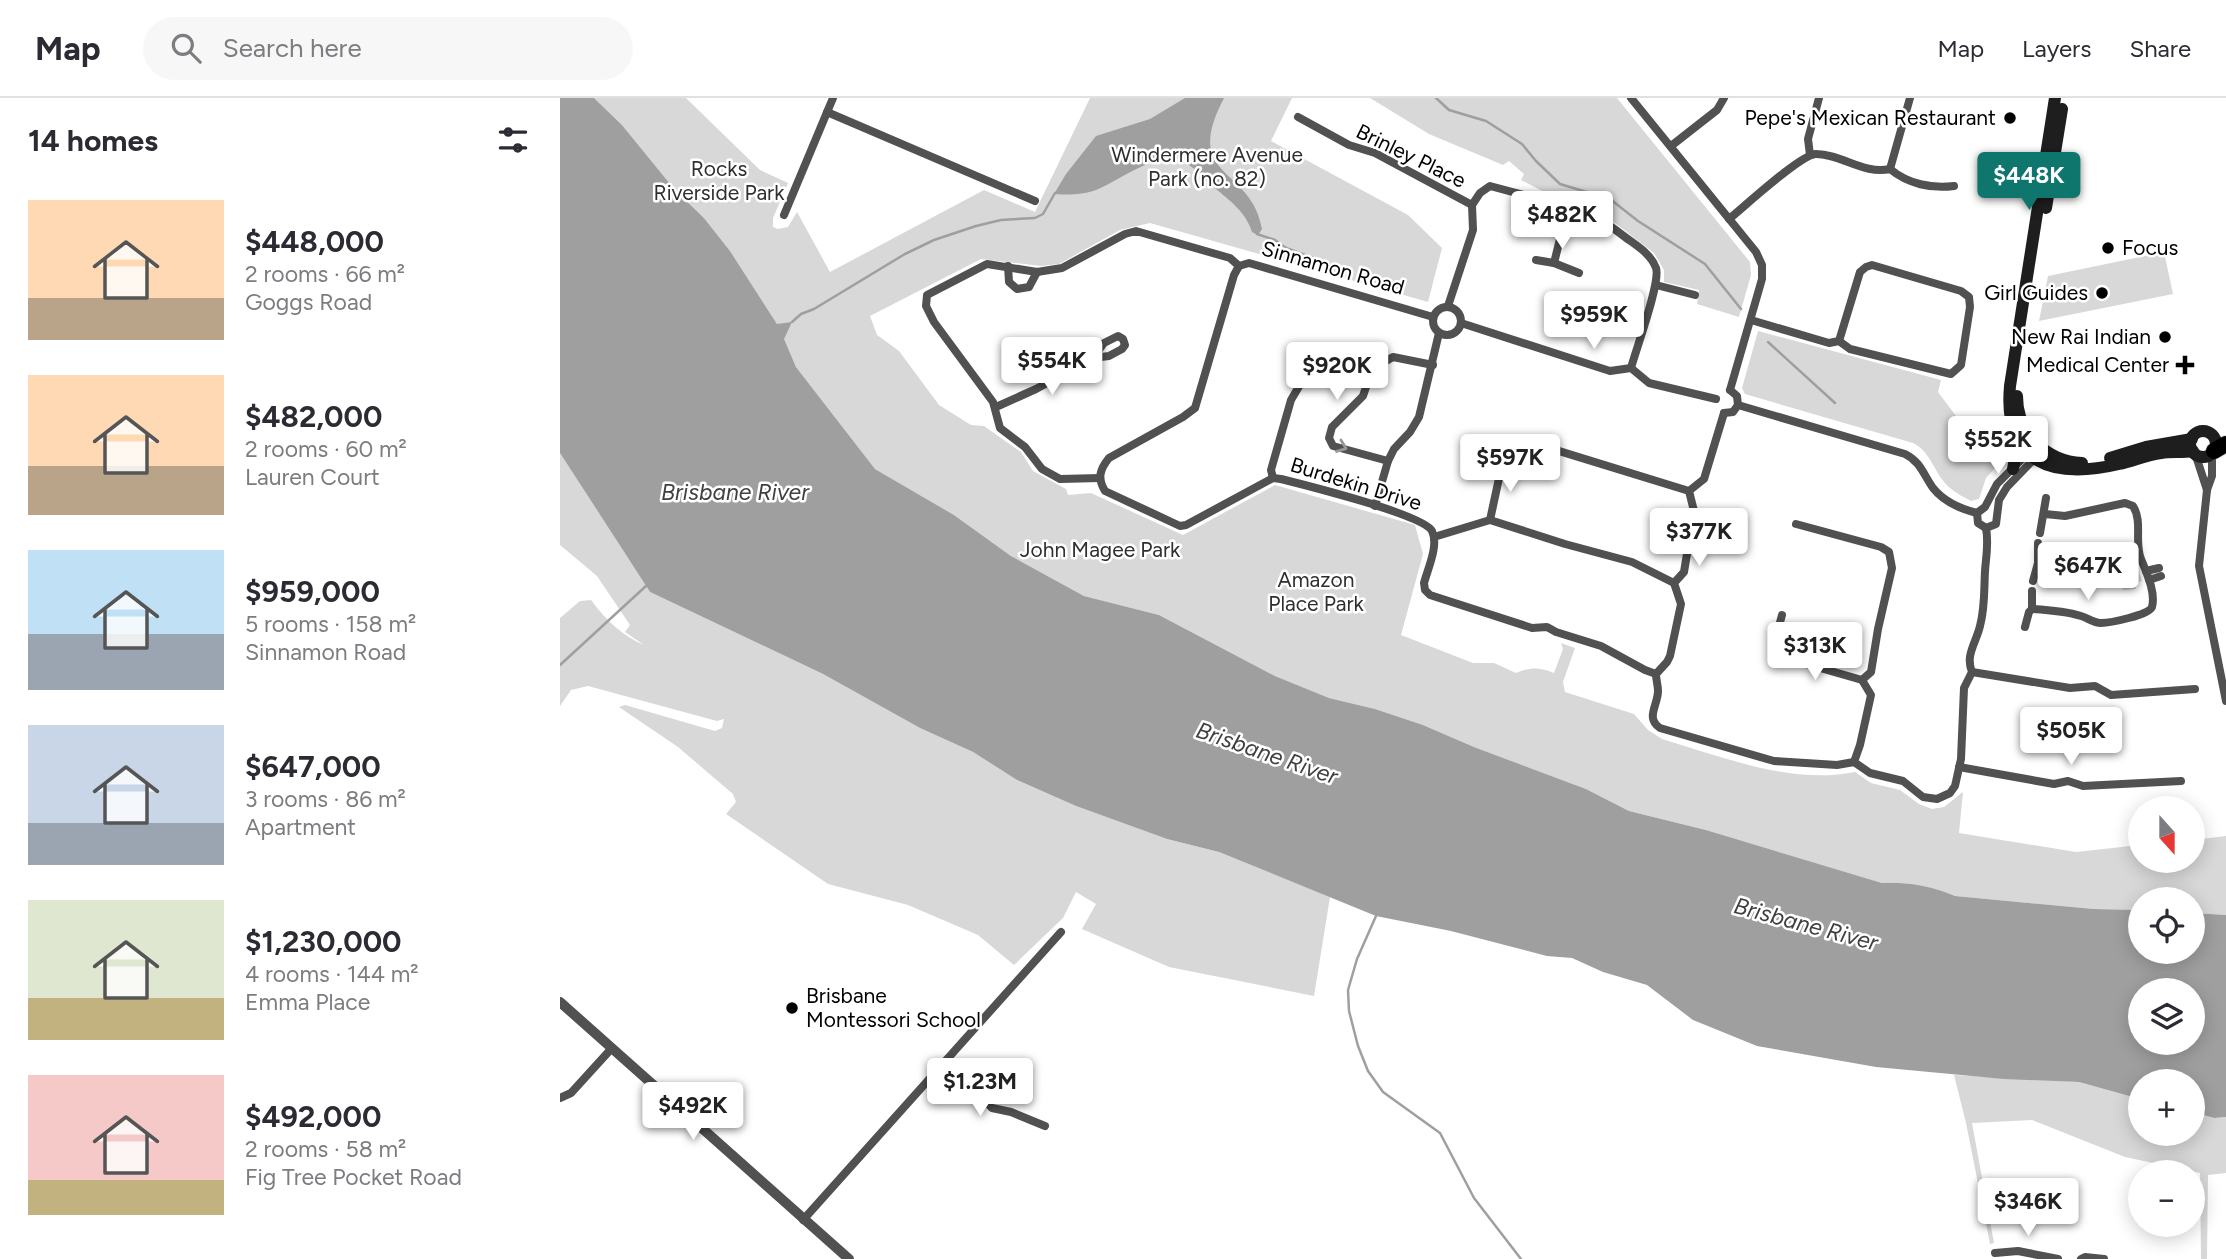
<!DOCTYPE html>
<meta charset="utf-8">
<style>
:root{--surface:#fff;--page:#f7f7f7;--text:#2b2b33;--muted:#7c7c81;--line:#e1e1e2;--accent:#0f766e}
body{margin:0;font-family:Figtree,sans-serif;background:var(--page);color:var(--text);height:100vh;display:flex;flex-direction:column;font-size:26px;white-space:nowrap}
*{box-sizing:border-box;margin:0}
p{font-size:23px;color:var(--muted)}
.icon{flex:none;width:38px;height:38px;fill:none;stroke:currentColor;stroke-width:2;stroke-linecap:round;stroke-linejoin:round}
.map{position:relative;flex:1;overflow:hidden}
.details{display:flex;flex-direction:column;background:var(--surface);width:560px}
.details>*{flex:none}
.needle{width:46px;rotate:159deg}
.buttons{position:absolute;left:1568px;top:698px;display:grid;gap:14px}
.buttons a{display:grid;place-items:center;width:77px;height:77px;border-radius:50%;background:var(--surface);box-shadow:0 4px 18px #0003;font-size:35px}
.price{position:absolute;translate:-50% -60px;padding:0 16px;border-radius:7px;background:#fff;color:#222;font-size:23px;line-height:46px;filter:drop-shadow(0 2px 4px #0008)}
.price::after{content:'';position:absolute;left:50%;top:42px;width:21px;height:16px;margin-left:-10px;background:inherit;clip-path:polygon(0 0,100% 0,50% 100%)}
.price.current{background:var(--accent);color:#fff}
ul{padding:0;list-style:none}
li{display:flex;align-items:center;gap:21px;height:175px;padding:0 28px}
li span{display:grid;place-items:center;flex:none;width:196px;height:140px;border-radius:0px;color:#555}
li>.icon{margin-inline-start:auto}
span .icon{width:84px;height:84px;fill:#fffc;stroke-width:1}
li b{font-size:30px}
h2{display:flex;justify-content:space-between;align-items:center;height:84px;padding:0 28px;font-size:30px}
header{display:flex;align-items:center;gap:42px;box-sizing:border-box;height:98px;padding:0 35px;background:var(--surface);border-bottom:2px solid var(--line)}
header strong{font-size:33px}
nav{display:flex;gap:38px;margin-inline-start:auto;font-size:24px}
.search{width:490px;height:63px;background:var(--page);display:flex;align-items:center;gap:18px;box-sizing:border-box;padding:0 24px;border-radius:38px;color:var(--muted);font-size:26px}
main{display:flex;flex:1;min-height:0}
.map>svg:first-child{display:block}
</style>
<header>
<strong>Map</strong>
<div class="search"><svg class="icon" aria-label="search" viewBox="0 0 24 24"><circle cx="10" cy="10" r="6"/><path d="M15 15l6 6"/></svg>Search here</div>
<nav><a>Map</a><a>Layers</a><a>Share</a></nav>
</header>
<main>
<section class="details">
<h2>14 homes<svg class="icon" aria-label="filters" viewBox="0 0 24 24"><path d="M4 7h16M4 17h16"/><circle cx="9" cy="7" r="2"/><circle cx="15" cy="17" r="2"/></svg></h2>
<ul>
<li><span style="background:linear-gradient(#ffd9b3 70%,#b9a48a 0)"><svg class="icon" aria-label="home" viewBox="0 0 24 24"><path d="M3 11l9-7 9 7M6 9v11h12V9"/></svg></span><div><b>$448,000</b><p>2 rooms · 66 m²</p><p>Goggs Road</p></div></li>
<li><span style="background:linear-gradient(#ffd9b3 65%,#b9a48a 0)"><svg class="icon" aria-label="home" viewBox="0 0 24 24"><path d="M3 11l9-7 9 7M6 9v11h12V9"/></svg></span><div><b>$482,000</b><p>2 rooms · 60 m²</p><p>Lauren Court</p></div></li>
<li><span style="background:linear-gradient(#bfe0f5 60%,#9aa5b1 0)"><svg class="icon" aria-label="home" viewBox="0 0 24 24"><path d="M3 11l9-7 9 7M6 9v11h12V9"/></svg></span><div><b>$959,000</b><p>5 rooms · 158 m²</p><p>Sinnamon Road</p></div></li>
<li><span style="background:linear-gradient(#c9d6e8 70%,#9aa5b1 0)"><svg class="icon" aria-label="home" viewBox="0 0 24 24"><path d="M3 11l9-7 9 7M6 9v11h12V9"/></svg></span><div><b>$647,000</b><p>3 rooms · 86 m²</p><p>Apartment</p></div></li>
<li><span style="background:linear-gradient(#dfe7d0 70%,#c2b280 0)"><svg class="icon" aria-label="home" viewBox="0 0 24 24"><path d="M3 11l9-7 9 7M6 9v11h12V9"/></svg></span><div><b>$1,230,000</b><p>4 rooms · 144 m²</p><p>Emma Place</p></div></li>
<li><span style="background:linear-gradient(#f6c9c9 75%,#c2b280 0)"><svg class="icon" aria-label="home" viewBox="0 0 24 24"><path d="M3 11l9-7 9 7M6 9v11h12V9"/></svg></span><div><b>$492,000</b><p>2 rooms · 58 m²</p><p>Fig Tree Pocket Road</p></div></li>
</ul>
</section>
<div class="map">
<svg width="1666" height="1161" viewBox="0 0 1666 1161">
<rect width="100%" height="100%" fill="#fff"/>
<g fill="#d8d8d8">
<path d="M34,0h92l74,72 28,13 -15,35v9l5,2 10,-2 9,-15 33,60 154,-82 51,22 55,-114h202l-21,43 137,74 34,33 -14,54 -278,-79 -30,7 -61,34 -18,2 -60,-7 -111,57 7,19 22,16 40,54 32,20 13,1 37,26 12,19 33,18 2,6 23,-2 92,42 92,-50 140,40 8,29 -22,81 72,28h21l22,10c14,-6 24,-6 38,0l9,-24 -2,-6 14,5 -12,34 2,10 69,22 14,16 14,9c61,18 129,46 193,33l16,11 29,7 19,14 13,5 12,-2 19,-15 -4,41 117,19 64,-7v16h53v-21l33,-4v79l-33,-2v-13h-53v10l-46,-1 -139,-13c-24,-10 -46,-14 -73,-13l-176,-53 -77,-19 -43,-22 -112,-42 -51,-22 -48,-16 -46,-11 -54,-22 -116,-61 -75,-19 -73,-40 -57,-41 -79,-46 -79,-102 -19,-43 -47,-73 -26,-33 -29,-28 -53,-65z"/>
<path d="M810,0h247l133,164 1,13 -12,42 -42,-13 2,-14 -35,-8v-12l-10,-17 -53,-41 -47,-15 -33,-17 3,-6 -15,-13 -6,4 -74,-31z"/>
<path d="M1604,154l9,42 -134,27 9,-45z"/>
<path d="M1198,233l183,49 -3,12 18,24 41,6 9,31 -4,7 -16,18 -7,21 -8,2c-10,-5 -20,-11 -27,-19 -11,-14 -15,-31 -31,-39l-168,-49 -3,-6z"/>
<path d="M0,355l90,139 173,82 97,54 53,24 44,28 59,26 91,33 52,13 111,45 -16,99 -145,-29 -87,-38 14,-25 -20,-12 -13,26 -49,47 -36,-30 -70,-30 -80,-21 -102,-70 10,-12 -3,-8 -55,-47 -59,-40 6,-2 90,26 7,-3 2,-9 -7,2 -129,-35 -17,4 -11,16v-88l20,-17 11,-1c14,19 31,36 53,45l-19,-13 5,-7 -33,-49 -37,-31z"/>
<path d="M1573,464l3,2 6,17 -7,2 1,6 -13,1 -3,-25z"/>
<path d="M1394,977l125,7 61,17v35h53v-22l21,6 12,-1v56l-18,2 -1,84h-6l-1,-86 -75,-16 -93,-37 -60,3 22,120 -4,1 -24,-121z"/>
</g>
<g fill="#9f9f9f" fill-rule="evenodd">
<path d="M0,0h34l28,27 53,65 29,28 26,33 47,73 15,-2 -8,17 12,28 79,102 79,46 57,41 73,40 75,19 116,61 54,22 46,11 48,16 51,22 112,42 43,22 77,19 176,53c27,-1 49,3 73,13l139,13 46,1v42h53v-39l33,2v202l-12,1 -21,-6v-30h-53v17l-61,-17 -75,-3 -128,-12 -119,-21 -64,-26 -46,-35 -44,-13 -31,-14 -25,-2 -96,-25 -75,-15 -157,-64 -52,-13 -91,-33 -59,-26 -44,-28 -53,-24 -97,-54 -173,-82 -90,-139zM1633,892v53h-53v-53z"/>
<path d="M625,0h39c-43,82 27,67 38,131l-4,6 -6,-3c-6,-20 -22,-31 -37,-44 -10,-9 -22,-22 -34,-28 -22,-10 -64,22 -85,30 -15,5 -27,5 -42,4l12,-20 30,-38 54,-17z"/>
</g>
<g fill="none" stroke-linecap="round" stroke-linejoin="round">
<g stroke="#9f9f9f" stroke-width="2.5">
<path d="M876,0l13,12 37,11 36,23 14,17 24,23 50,15 28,22 67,43 36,45"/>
<path d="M697,136l18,6 11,8 55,20"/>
<path d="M232,224l9,-8 13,-5 91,-55 29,-14 42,-14 25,-6 34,-2 8,-4 12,-21"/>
<path d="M1208,244l67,61"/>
<path d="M0,567l86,-79"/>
<path d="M816,818l-19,43 -9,31 1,21 9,35 10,25 15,21 57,41 34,65 47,61"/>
</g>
<g stroke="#dbdbdb" stroke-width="18">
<path id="motorway" d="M1654,353l12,-7"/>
</g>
<g stroke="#515151" stroke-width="8">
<path d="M1071,0l125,154 6,13v14l-32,111"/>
<path d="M267,14l208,89"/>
<path d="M738,19l51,28 26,8 97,52"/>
<path d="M1111,48l46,-36 7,-12"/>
<path d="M1250,57l-2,-16 11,-41"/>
<path d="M1330,71l20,-71"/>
<path d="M224,117l49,-117"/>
<path d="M1169,121c15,-12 72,-65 87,-65 26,0 48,21 74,15 18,15 42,20 64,17"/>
<path d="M976,162l18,3 25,10"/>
<path d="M994,165l12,-48"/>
<path d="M448,168l1,16 8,7 12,-2 8,-15"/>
<path d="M679,168l-5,9 -39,133 -12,9 -74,41c-9,11 -12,20 -4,33l75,35 6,-1 87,-47 8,1c24,6 143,36 151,52 7,14 -4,37 -8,52l1,7 5,5 102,33 15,-1 9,5 45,14 44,24 11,4"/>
<path d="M1096,187l39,10"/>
<path d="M888,208l25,-76 -1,-25 8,-12 10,-7 63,17 13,12c29,-1 37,5 59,22 12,9 26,17 31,31 5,14 -20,81 -25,100"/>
<circle cx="887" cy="223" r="14"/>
<path d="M1191,222l78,23 10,-2 11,8 101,25 10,-9 9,-58 -1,-10 -8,-6 -89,-26 -6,2 -6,5 -21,69"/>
<path d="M901,225l149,48 21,-3 18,15 67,16"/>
<path d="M1178,307l167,49c16,8 18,20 28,34 11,14 28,21 44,25"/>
<path d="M436,309l40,-18 57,-31 16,-2 13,-7 3,-4 -2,-6 -5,-3 -14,7 -11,15"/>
<path d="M1164,315l-20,66 -15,12 5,20 -10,61 -10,11 7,21 -11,52 -3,6 -11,12c0,6 2,11 2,17 0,14 -13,27 2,37l114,33 63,4 17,-3 16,11 33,8 20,16 14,2 13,-6 5,-7 6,-27 3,-71 8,-16c-7,-17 4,-29 8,-46 5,-18 4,-36 5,-55 1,-15 4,-27 1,-43"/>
<path d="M1164,315l9,-1 5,-7 -1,-9 -7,-6"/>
<path d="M1635,355l12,37"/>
<path d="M1652,356v22l-5,14 -8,76 27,135"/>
<path d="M828,363l-55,-15 -4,-8 3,-11 31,-31 9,-27 21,-12 40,8"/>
<path d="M540,380l-40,1 -18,-10 -17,-22 -25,-19 -7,-26 -59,-80 -8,-16 1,-11 60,-31 50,8 25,-4 63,-34 11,-3 94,27 9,8 10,-3 184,54"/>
<path d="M713,380l-2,-8 20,-70 10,-17"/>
<path d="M815,408l13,-45 6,-12 16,-17 9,-15 20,-84"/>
<path d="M1417,415l8,-6 12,-23 40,-40"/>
<path d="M1417,415l1,10 8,5"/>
<path d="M1236,426l85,23 8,5 3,16 -14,61 -7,43 -9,8"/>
<path d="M1426,430l10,-4 3,-24 8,-13 30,-31"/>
<path d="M1480,435l6,-35"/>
<path d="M874,439l56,-17"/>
<path d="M1478,465l47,5 24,-8 30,-3"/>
<path d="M1586,473l13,-3"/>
<path d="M1589,482l12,-4"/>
<path d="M1473,483l5,-18v-20"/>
<path d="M1114,485l-42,-21 -67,-18 -75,-24 14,-65 6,-13 10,-3 169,52"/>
<path d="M1472,511c16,1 33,2 49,7 7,2 12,7 20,7 9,0 48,-8 51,-16 4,-15 -6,-35 -11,-48 -7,-17 2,-37 -8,-53l-8,-3 -60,13 -20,-2"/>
<path d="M1222,517l-7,26 3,12 11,6 73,21 9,15 -11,50 -6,17"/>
<path d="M1465,529l4,-15 3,-3v-18"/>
<path d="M1412,574l98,16 25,-2 16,9 84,-6"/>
<path d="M1399,669l95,17 14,-3 15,5 98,-5"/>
<path d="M381,967l19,15 11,5 21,23 19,4 34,14"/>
<path d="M0,1000l11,-5 41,-45"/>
<path d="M243,1122l258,-288"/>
<path d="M1435,1155l23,-2 40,8"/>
<path d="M1521,1161l4,-2 19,2"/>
</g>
<path stroke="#515151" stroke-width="10" d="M0,904l289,257"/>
<g stroke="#1e1e1e" stroke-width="12">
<path d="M1495,0l-45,288c-7,77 42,94 109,78 14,-3 27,-9 42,-11 10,-2 21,0 32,-2"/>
<path d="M1486,110l16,-99"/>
<path d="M1457,298c0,37 29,65 65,67"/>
<circle cx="1643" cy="346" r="13"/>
<path d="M1550,360l36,-11 46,-8"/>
<path d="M1453,371l5,-27"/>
</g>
<use href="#motorway" stroke="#000" stroke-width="16"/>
</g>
<defs><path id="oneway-chevron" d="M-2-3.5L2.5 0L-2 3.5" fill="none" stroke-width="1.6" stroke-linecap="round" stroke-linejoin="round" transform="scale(1.75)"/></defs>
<use stroke="#979797" href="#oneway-chevron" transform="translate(782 349) rotate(21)"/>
<g fill="#000" stroke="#fff" stroke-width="2.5">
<circle cx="1450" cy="20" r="7"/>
<circle cx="1548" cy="150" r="7"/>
<circle cx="1542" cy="195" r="7"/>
<circle cx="1605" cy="239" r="7"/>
<path d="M1621.5 256.5h7v7h7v7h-7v7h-7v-7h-7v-7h7z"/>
<circle cx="232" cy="910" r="7"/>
</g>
<g text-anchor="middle" stroke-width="5" stroke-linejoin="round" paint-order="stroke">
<g font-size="21" fill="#000" stroke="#fff" text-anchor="end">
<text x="1436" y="27">Pepe's Mexican Restaurant</text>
<text x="1562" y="157" text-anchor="start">Focus</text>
<text x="1528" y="202">Girl Guides</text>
<text x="1591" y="246">New Rai Indian</text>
<text x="1609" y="274">Medical Center</text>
<text x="246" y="905" text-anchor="start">Brisbane<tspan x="246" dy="24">Montessori School</tspan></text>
</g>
<g font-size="21" fill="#2f2f2f" stroke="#fff">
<text x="647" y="64">Windermere Avenue<tspan x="647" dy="24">Park (no. 82)</tspan></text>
<text x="159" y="78">Rocks<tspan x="159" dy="24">Riverside Park</tspan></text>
<text x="540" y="459">John Magee Park</text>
<text x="756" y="489">Amazon<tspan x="756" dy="24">Place Park</tspan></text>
</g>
<g font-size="21" fill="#000" stroke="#fff">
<text transform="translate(851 58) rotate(26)" y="7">Brinley Place</text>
<text transform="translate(773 170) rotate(16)" y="7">Sinnamon Road</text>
<text transform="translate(796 386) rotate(17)" y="7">Burdekin Drive</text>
</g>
<g font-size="23" font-style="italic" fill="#404040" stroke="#fff">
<text x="175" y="402">Brisbane River</text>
<text transform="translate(707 655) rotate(19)" y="8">Brisbane River</text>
<text transform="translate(1246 826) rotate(15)" y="8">Brisbane River</text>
</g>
</g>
</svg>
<div class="buttons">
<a><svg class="needle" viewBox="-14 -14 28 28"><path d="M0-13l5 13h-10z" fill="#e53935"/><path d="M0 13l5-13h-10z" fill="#7c7c81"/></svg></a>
<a><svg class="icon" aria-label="locate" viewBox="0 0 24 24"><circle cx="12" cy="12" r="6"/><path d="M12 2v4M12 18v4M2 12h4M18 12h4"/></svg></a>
<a><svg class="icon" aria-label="layers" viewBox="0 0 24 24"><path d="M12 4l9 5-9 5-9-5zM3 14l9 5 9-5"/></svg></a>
<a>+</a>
<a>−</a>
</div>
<b class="price current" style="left:1469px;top:114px">$448K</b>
<b class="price" style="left:1002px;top:153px">$482K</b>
<b class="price" style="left:1034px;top:253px">$959K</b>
<b class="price" style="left:492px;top:299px">$554K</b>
<b class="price" style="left:777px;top:304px">$920K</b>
<b class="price" style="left:1438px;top:378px">$552K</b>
<b class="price" style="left:950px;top:396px">$597K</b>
<b class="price" style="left:1139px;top:470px">$377K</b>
<b class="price" style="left:1528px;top:504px">$647K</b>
<b class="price" style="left:1255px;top:584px">$313K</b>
<b class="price" style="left:1511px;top:669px">$505K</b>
<b class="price" style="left:420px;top:1020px">$1.23M</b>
<b class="price" style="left:133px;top:1044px">$492K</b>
<b class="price" style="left:1468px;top:1140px">$346K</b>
</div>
</main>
